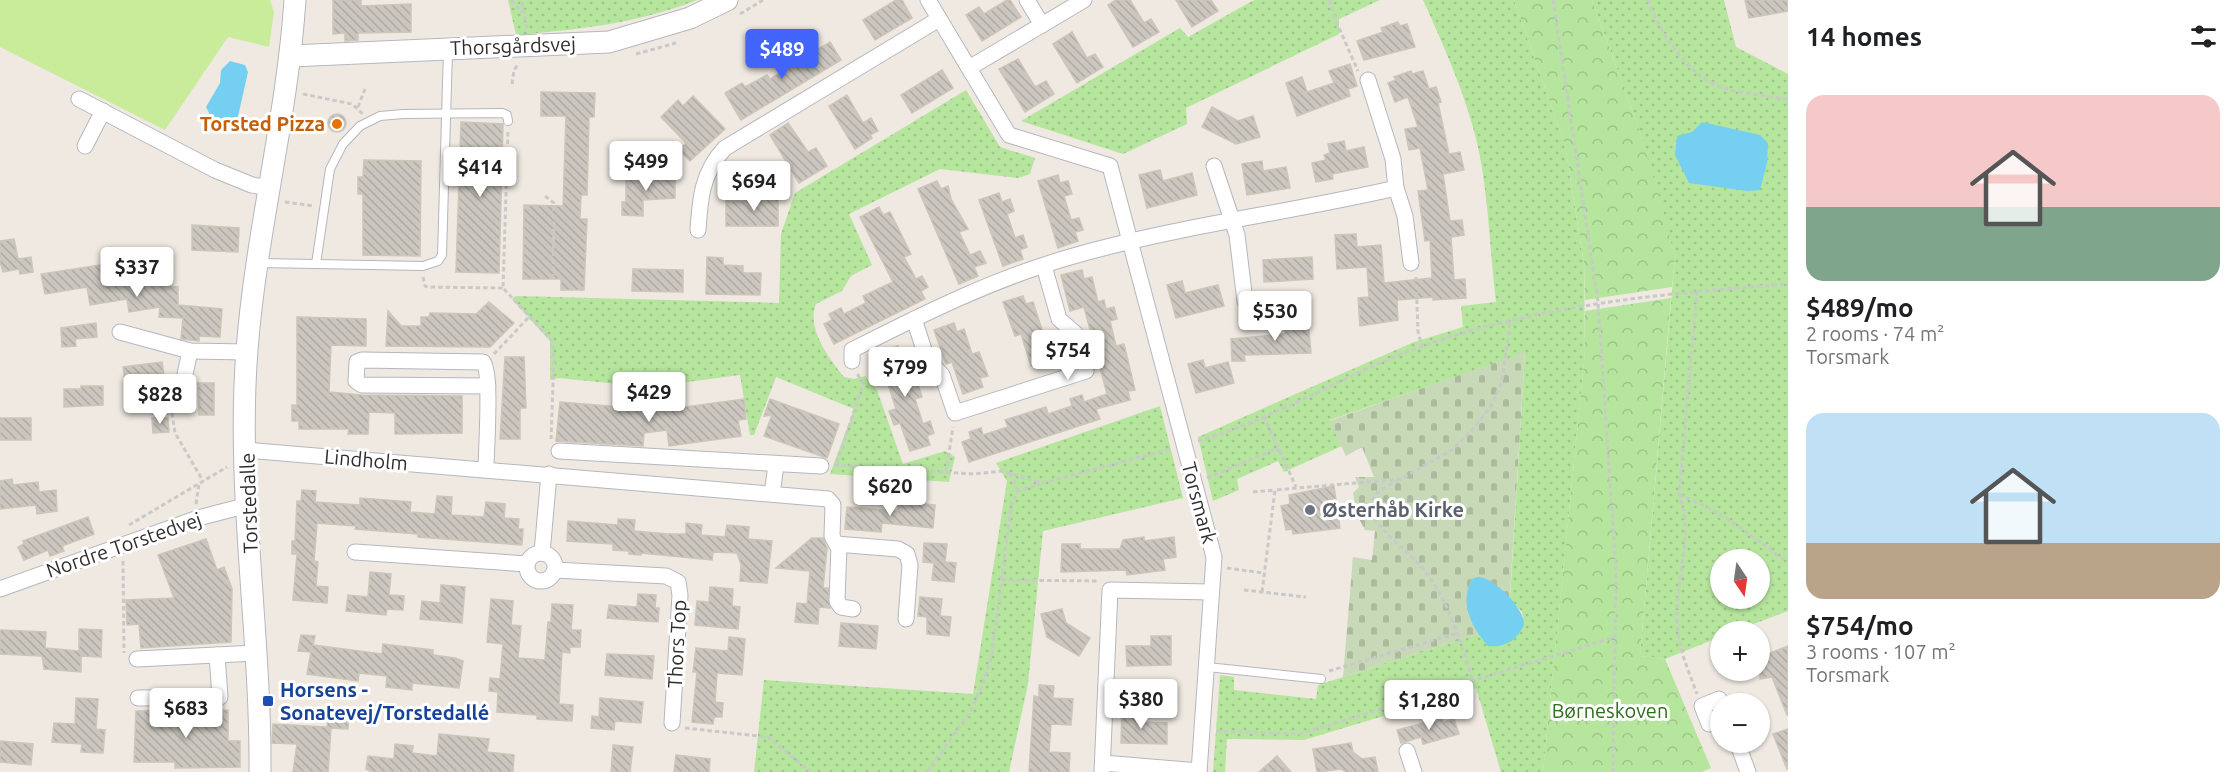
<!DOCTYPE html>
<meta charset="utf-8">
<style>
:root{--surface:#fff;--page:#f2f2f2;--text:#202124;--muted:#757577;--accent:#4264fb}
body{margin:0;font-family:Ubuntu,sans-serif;background:var(--page);color:var(--text);height:100vh;display:flex;flex-direction:column;font-size:22px;white-space:nowrap}
*{box-sizing:border-box;margin:0}
p{font-size:20px;color:var(--muted)}
.icon{flex:none;width:33px;height:33px;fill:none;stroke:currentColor;stroke-width:2;stroke-linecap:round;stroke-linejoin:round}
.map{position:relative;flex:1;overflow:hidden}
.details{display:flex;flex-direction:column;background:var(--surface);width:450px}
.details>*{flex:none}
.needle{width:39px;rotate:167deg}
.buttons{position:absolute;left:1710px;top:549px;display:grid;gap:12px}
.buttons a{display:grid;place-items:center;width:60px;height:60px;border-radius:50%;background:var(--surface);box-shadow:0 2px 4px #0004;font-size:30px}
.price{position:absolute;translate:-50% -51px;padding:0 14px;border-radius:6px;background:#fff;color:#222;font-size:20px;line-height:39px;filter:drop-shadow(0 2px 3px #0008)}
.price::after{content:'';position:absolute;left:50%;top:36px;width:18px;height:14px;margin-left:-9px;background:inherit;clip-path:polygon(0 0,100% 0,50% 100%)}
.price.active{background:var(--accent);color:#fff}
ul{padding:0;list-style:none}
li{display:grid;align-content:center;gap:12px;height:318px;padding:0 18px}
li span{display:grid;place-items:center;height:186px;border-radius:18px;color:#555}
li>.icon{margin-inline-start:auto}
span .icon{width:108px;height:108px;fill:#fffc;stroke-width:1}
li b{font-size:26px}
h2{display:flex;justify-content:space-between;align-items:center;height:72px;padding:0 18px;font-size:26px}
main{display:flex;flex:1;min-height:0}
.map>svg:first-child{display:block}
</style>
<main>
<div class="map">
<svg width="1788" height="772" viewBox="0 0 1788 772">
<defs>
<pattern id="grass-dots" width="8" height="8" patternUnits="userSpaceOnUse" patternTransform="scale(1.5)"><rect width="8" height="8" fill="#b6e59e"/><path d="M2 2h.1M6 6h.1" fill="none" stroke="#9dc588" stroke-width="1.8" stroke-linecap="round"/></pattern>
<pattern id="forest-crowns" width="20" height="18" patternUnits="userSpaceOnUse" patternTransform="scale(1.5)"><rect width="20" height="18" fill="#b6e59e"/><path d="M2 6a3 3 0 1 1 6 0M12 15a3 3 0 1 1 6 0" fill="none" stroke="#9dc588"/></pattern>
<pattern id="cemetery-stones" width="16" height="16" patternUnits="userSpaceOnUse" patternTransform="scale(1.5)"><rect width="16" height="16" fill="#c8d9b8"/><path d="M2 7V4a2 2 0 0 1 4 0v3zM10 15v-3a2 2 0 0 1 4 0v3z" fill="#acbb9e"/></pattern>
<pattern id="building-back-hatch" width="6" height="6" patternUnits="userSpaceOnUse" patternTransform="scale(1.5)"><rect width="6" height="6" fill="#cbc7bf"/><path d="M-1 5l2 2M0 0l6 6M5-1l2 2" fill="none" stroke="#afaba4"/></pattern>
</defs>
<rect width="100%" height="100%" fill="#efe9e1"/>
<g fill="url(#grass-dots)" fill-rule="evenodd">
<path d="M508,0h189c-62,24 -115,29 -181,35z"/>
<path d="M1254,0h126l-41,19v15l-153,74 1,16 -64,30 -102,-33 159,-93 8,9z"/>
<path d="M1423,0h91l51,145 19,119 1,88 -42,420h-42l-25,-84 -172,52 -77,-1 -2,33h-12l7,-97 14,2v13l82,9 2,-14 161,-51 4,6 41,-15 -2,-13 -12,-13 15,-246 -195,67 12,26 -58,26 -6,-11 -41,18 2,11 -26,11 -15,-64 216,-95 49,-15 -2,-21 35,-4c-5,-42 -7,-86 -13,-128 -8,-59 -36,-121 -60,-174z"/>
<path d="M1592,0h132l12,47 52,27v537l-53,20 -15,1v5l-55,22 -25,-3 35,-399 -38,-134zM1720,560h40v38h-40z"/>
<path d="M966,90l34,57 35,11 -5,16 -12,4 -78,-9 -91,45 23,51 -21,11 -9,15 -26,13c-10,24 13,54 28,73l10,2 11,-3 12,14 26,74 42,-13 10,6 -6,25 -119,-8 24,-65 -78,-32 -22,58h-4l-10,-60 -91,12 -91,-9 -8,2v-39l-38,-42 4,-3 263,7 2,-69 14,-41z"/>
<path d="M1160,406l23,92 -140,33 -15,153 -19,88h-255l10,-92 209,14 34,-213 -11,-18z"/>
</g>
<g fill="url(#forest-crowns)">
<path d="M1514,0h78l45,123 18,60 20,74 -3,30 -87,13 -1,-37 -19,-118z"/>
<path d="M1671,298l-31,358 25,3 46,109 -10,4h-158l42,-420v-41z"/>
</g>
<path fill="url(#cemetery-stones)" d="M1525,352l-17,273 -165,52 10,-120 19,3 3,-29 -10,-1 -8,-15 -4,-22 6,-6 -4,-10h19l-12,-30 -16,9 -17,-35z"/>
<path fill="#c9ec9a" d="M0,0h270l4,12 -5,35 -41,-10 -63,93 -165,-83z"/>
<g fill="#75cff0">
<path d="M230,61l15,4 3,7 -11,49 -10,4 -17,-10 -4,-8 14,-24 1,-13z"/>
<path d="M1702,122l58,13 8,8 -1,20 -7,27 -13,1 -58,-8 -14,-28 2,-19 15,-4z"/>
<path d="M1478,577c16,0 47,32 46,48 -7,15 -19,23 -36,21 -17,-19 -29,-44 -16,-67z"/>
</g>
<g fill="url(#building-back-hatch)" stroke="#cbc5ba" stroke-width="1.5">
<path d="M333,0h28v6l50,-2v28l-53,1v7l-13,1v-8l-12,1z"/>
<path d="M896,0h6l10,18 -37,22 -12,-20z"/>
<path d="M1007,0h3l11,17 -39,24 -16,-26 13,-8 5,7z"/>
<path d="M1116,0h14l14,23 7,-4 8,13 -26,15 -25,-42z"/>
<path d="M1176,0h35l7,11 -26,16z"/>
<path d="M1745,0h43v11l-39,7z"/>
<path d="M1398,22l2,4 7,-2 8,23 -51,13 -7,-19 26,-9 -2,-4z"/>
<path d="M1072,32l15,26 8,-4 8,13 -26,16 -24,-39z"/>
<path d="M830,42l11,18 -100,60 -16,-27 17,-10 3,4 22,-12 3,4 22,-13 -5,-8 19,-11 4,7z"/>
<path d="M1018,59l17,28 11,-6 8,13 -29,18 -26,-43z"/>
<path d="M1350,64l7,22 -9,3 2,7 -53,20 -11,-33 16,-6 5,15 27,-9 -5,-12z"/>
<path d="M942,70l11,18 -41,25 -11,-18z"/>
<path d="M1411,71l1,3 11,-3 6,18 7,-2 5,15 -3,1 11,51 11,-2 4,18 -21,4 7,47 12,-1 2,15 -13,2 3,43 11,-1 1,19 -33,2v-3l-36,3 1,20 -38,6 -2,-28 11,-1 -2,-30 -30,2 -2,-34 21,-1 1,13 24,-2 3,38 48,-5 -2,-38 -5,1 -7,-50 10,-1 -8,-42 -11,2 -4,-21 13,-2 -10,-30 -13,5 -7,-19 8,-3 -2,-3z"/>
<path d="M541,92l54,1 -1,24h-5l-2,78h-6l-1,24h7l-3,71h-23v-11h-38l1,-74 39,1 3,-90h-25z"/>
<path d="M847,95l16,28 8,-5 7,13 -8,4 2,3 -17,11 -26,-43z"/>
<path d="M693,96l32,33 -35,32 -11,-11 7,-7 -25,-26 17,-17 5,6z"/>
<path d="M1212,107l26,14 15,-5 7,21 -24,7 -34,-17z"/>
<circle cx="337" cy="123" r="9"/>
<path d="M461,122l42,2 -4,149 -43,-1z"/>
<path d="M788,123l20,29 8,-4 11,18 -28,17 -29,-48z"/>
<path d="M1344,141l2,10 18,-4 4,20 -36,7 1,5 -17,3 -4,-19 14,-3 -2,-5 6,-2 -2,-9z"/>
<path d="M364,160l57,1 -1,95 -57,-1v-61h-5v-17h5z"/>
<path d="M1262,161l1,10 23,-4 4,21 -43,7 -5,-31z"/>
<path d="M1160,170l3,11 29,-8 5,22 -50,13 -8,-33z"/>
<path d="M1058,175l2,8 8,-2 4,13 -8,2 7,24 8,-2 4,12 -8,2 3,9 -20,7 -20,-67z"/>
<path d="M647,176l28,1v21l-32,2v16l-21,-1v-13h4v-25z"/>
<path d="M937,181l4,8 7,-3 3,13 17,30 -9,3 11,23 10,-4 6,12 -12,4 4,9 -19,8 -41,-95z"/>
<path d="M761,193h17v33h-52v-25h35z"/>
<path d="M999,193l3,9 8,-3 4,12 -7,3 8,24 8,-3 4,12 -7,3 3,9 -20,7 -24,-66z"/>
<path d="M879,207l4,8 7,-3 21,42 -7,3 12,22 6,-3 6,11 -7,4 4,8 -91,45 -10,-20 8,-4 -3,-6 12,-6 3,6 22,-11 -3,-7 30,-14 -33,-65z"/>
<path d="M192,225l47,3 -1,24 -46,-2z"/>
<path d="M14,239l4,20 13,-2 2,15 -13,2 -1,-5 -16,3 -3,-10v-21z"/>
<path d="M707,257l16,1v7l20,1v7h18l-1,22 -54,-1z"/>
<path d="M1312,257l1,22 -49,3 -1,-22z"/>
<path d="M106,264l3,16 37,-7 2,12 30,2v18l44,4 -2,28 -21,-1v5l-18,-2 2,-21 -24,-1 1,-10 -31,5 -2,-13 -37,6 -3,-18 -42,7 -4,-20z"/>
<path d="M633,269l50,1v22l-51,-1z"/>
<path d="M1082,270l2,9 8,-2 6,25 6,-2 2,9 8,-2 3,12 -7,2 6,25 8,-2 11,46 -7,1 2,9 -34,9 4,10 -131,43 -7,-20 9,-3 -2,-7 12,-4 2,7 25,-8 -3,-7 41,-13 2,7 24,-8 -2,-7 12,-4 2,7 23,-8 -23,-87 -14,4 -9,-36z"/>
<path d="M1182,281l3,12 33,-8 6,21 -48,12 -9,-33z"/>
<path d="M1023,296l3,8 7,-2 12,37 7,-3 4,12 -7,3 3,8 -21,7 -10,-32 -6,2 -12,-34z"/>
<path d="M489,302l25,21 -24,24 -104,-1 2,-35 13,15h20v-9h8l1,-4 46,1z"/>
<path d="M297,317l69,2v27l-35,-1 -2,47 33,3 100,1v37l-67,1v-21l-26,-1 -1,22h-20l1,-5h-50v-8h-7v-16h5z"/>
<path d="M1292,320h16l3,33 -67,2 1,6h-13l-1,-22 54,-5v-11h7z"/>
<path d="M96,323l1,14 -22,2 1,7 -14,1 -1,-19z"/>
<path d="M954,323l3,9 7,-3 8,25 7,-2 9,24 -8,2 3,9 -20,7 -11,-32 -6,2 -12,-34z"/>
<path d="M898,346l2,9 8,-3 14,45 -7,2 8,25 7,-3 4,12 -7,3 3,9 -20,6 -10,-28 -6,2 -5,-14 7,-2 -18,-56z"/>
<path d="M505,357h19l2,51h-6v31h-20z"/>
<path d="M1203,360l2,8 23,-6 6,21 -38,10 -8,-29z"/>
<path d="M162,362l3,20 -39,5 -3,-20z"/>
<path d="M198,383h16v32h-15z"/>
<path d="M81,386h22v19l-39,2v-18h17z"/>
<path d="M684,399l1,8 59,-8 2,20 -8,1 3,16 -72,10 -2,-16 -23,3 -1,13 -87,-5 4,-39 86,7v4l26,-4 -1,-8z"/>
<path d="M770,399l69,25 -12,34 -63,-22 8,-21 -8,1z"/>
<rect x="0" y="418" width="31" height="22"/>
<path d="M152,418h16l1,14 -16,1z"/>
<path d="M12,479l1,6 25,-3 1,10 17,-2 1,21 -20,3 -1,-9 -36,4v-28z"/>
<path d="M1334,486l6,42 -47,6 -1,-5 -6,1 -5,-24 9,-2 -1,-9z"/>
<path d="M302,490l14,1 -1,11 45,3v-7l51,4 -1,10 25,2 2,-18 15,1 -1,18 33,2 2,-15 19,2 -1,14 15,1 -1,10h5l-1,16 -104,-8v-3l-63,-5 1,-3 -39,-3 -3,38 4,1 -2,24 12,1 -1,16 -34,-3 4,-46h-5v-13h3l2,-40h4z"/>
<path d="M899,502l36,3 -2,23 -51,-5 -1,9 -36,-3 2,-22 51,4z"/>
<path d="M88,517l6,17 -32,12 2,5 -14,5 -2,-6 -24,10 -6,-13 6,-3 -1,-3z"/>
<path d="M618,519l17,1 -1,11 34,3h18v-11l16,2 -1,10 24,2 2,-12 22,2 -1,12 24,2 -5,42 -27,-2 1,-17 -4,-11 -24,-1 -1,8 -71,-7v2l-12,-1v-3l-16,-1v-6l-46,-3 1,-20 50,4z"/>
<path d="M1144,537v4l30,-4 2,20 -13,2 2,11 -38,5 -1,-5 -65,2 1,-28h18v5h40l3,-9z"/>
<path d="M812,538h11l4,10 -4,40h5l2,20 -11,-1 -1,17 -23,-2 2,-19 10,1 3,-33 -34,-3z"/>
<path d="M206,539l11,31 7,-3 8,22 -1,53 -90,6 -2,-24 -12,1 -1,-25 48,-2 -16,-43z"/>
<path d="M924,543l23,1 -2,18 11,1 -2,19 -22,-2 2,-17 -11,-1z"/>
<path d="M370,572l21,2 -2,21 15,1 -1,14 -16,-1 -1,6 -40,-4 2,-16 20,2z"/>
<path d="M441,585l24,2 -3,36 -42,-4 2,-18 18,2z"/>
<path d="M710,587l23,2 -1,17 8,1 -2,22 -43,-4 2,-24 12,1z"/>
<path d="M638,594l18,1 -1,13h4l-1,14 -51,-4 2,-13 28,2z"/>
<path d="M920,597l22,2 -2,17 11,1 -2,19 -22,-2v-17l-9,-1z"/>
<path d="M491,599l22,2 -2,24 10,1 -3,32 27,2 3,-38h3l1,-18 21,1 -2,25h10l-1,17h-10v6l-8,-1 -3,52 14,1 -1,16 -35,-2v-4l-40,-3 1,-20 -9,-1 1,-13 10,1 3,-35 -16,-2z"/>
<path d="M1062,609l4,14 24,15 -11,18 -32,-19 -6,-23z"/>
<path d="M841,623l37,3 -2,23 -37,-3z"/>
<path d="M79,629l23,1 -1,27 -20,-1v16l-37,-3 -2,-13 -42,-2v-24l46,2 -1,16 34,3z"/>
<path d="M301,635l14,1 -2,9 69,9 1,-10 50,6v5l22,3 8,3 -4,27 -47,-5v7l-26,-3 1,-11 -28,-3 -1,8 -51,-7 4,-22 -13,-1z"/>
<path d="M1151,636h20v29l-44,1 -1,-20h25z"/>
<path d="M729,637l16,2 -3,36 -25,-2 -2,29 8,1 -1,14h-8l-1,7 -21,-2 5,-50h-4l3,-24 32,3z"/>
<path d="M1788,646v69h-1l-15,-38 -12,2v-22z"/>
<path d="M607,654l47,2 -2,23 -47,-4z"/>
<path d="M1039,685l15,1 -1,12 20,1 -2,26 -20,-1 -2,28 21,1 -1,19h-40l5,-76 5,1z"/>
<path d="M76,698l22,1 -2,30 9,1 -2,23 -22,-1 1,-8 -30,-2 2,-19 21,1z"/>
<path d="M600,698l43,4 -2,21 -26,-2 -1,9 -23,-2 1,-12 7,1z"/>
<path d="M1122,708h16l-1,14 30,1v21l-46,-1z"/>
<path d="M228,710v31h12v26l-65,1v-6h-41l2,-51z"/>
<path d="M329,712l20,2 -1,15 -17,-1 -3,44h-35l4,-28 -25,-1 1,-19 54,3z"/>
<path d="M1442,718l1,4 11,-3 5,15 -36,10 -2,-7 -20,6 -4,-13z"/>
<path d="M1788,729v40h-1l-14,-35z"/>
<path d="M439,734l50,5 -2,13 27,3 -1,17h-141l-6,-3 2,-13 26,3 1,-15 18,2 -1,7 25,3z"/>
<path d="M0,741l33,3 -2,21 -31,-3z"/>
<path d="M1351,743l2,9 9,7 13,-2 3,15h-32l-5,-3 -24,3 -4,-23z"/>
<path d="M613,745l20,2 -3,25h-19z"/>
<path d="M676,755l34,4 -1,13h-35z"/>
<path d="M1277,756l14,16h-32z"/>
</g>
<g fill="none" stroke-linecap="round" stroke-linejoin="round">
<g stroke="#b4b7c1" stroke-width="10">
<g id="lane">
<path d="M258,263l58,1 14,-95 13,-25 17,-18 20,-10 23,-2 99,-1 5,2 1,6"/>
<path d="M316,264l107,2 15,-5 4,-6 6,-205"/>
<path d="M1207,667l114,12"/>
</g>
</g>
<g stroke="#b4b7c1" stroke-width="17">
<g id="street">
<path d="M928,0l81,135 101,31 104,391 -15,215"/>
<path d="M1027,0l15,25"/>
<path d="M969,68l115,-68"/>
<path d="M1368,80l25,79 3,29 9,28 6,47"/>
<path d="M79,99l136,71 37,15 17,3"/>
<path d="M85,146l18,-35"/>
<path d="M1214,166l23,69 8,66"/>
<path d="M698,230c2,-31 4,-58 27,-82l214,-129"/>
<path d="M914,319l13,40 15,16 13,38 131,-42 -10,-37 -17,-15 -15,-53"/>
<path d="M120,332l70,19 57,1"/>
<path d="M852,361v-11c71,-36 141,-71 218,-93 107,-31 218,-44 326,-69"/>
<path d="M179,402l11,-51"/>
<path d="M246,450l582,49 5,6 -1,31 4,8 62,5 9,5 3,11 -4,54"/>
<path d="M559,451l262,15"/>
<path d="M486,469c0,-19 6,-97 -3,-107l-121,-2 -5,2 -1,19 6,4 126,1"/>
<path d="M772,494l4,-29"/>
<path d="M839,545l-2,56 4,6 12,2"/>
<path d="M355,552l172,12"/>
<path d="M542,553l7,-79"/>
<circle cx="541" cy="567" r="14"/>
<path d="M555,570l111,6 12,6 2,13 -8,128"/>
<path d="M0,589l198,-71 50,-13"/>
<path d="M137,659l119,-6"/>
<path d="M138,698l82,-1 -3,-42"/>
<path d="M1720,720l-11,4 -7,-18 17,-7 2,5"/>
<path d="M1737,742l11,30"/>
<path d="M1407,751l7,21"/>
<path d="M1103,763l96,8"/>
<path d="M1102,772l8,-182 101,2"/>
</g>
</g>
<g stroke="#b4b7c1" stroke-width="23">
<g id="secondary">
<path d="M291,56l318,-14 81,-24 37,-18"/>
<path d="M260,772c1,-140 -24,-282 -13,-422 9,-118 40,-231 48,-350"/>
</g>
</g>
<g stroke="#c9c9c9" stroke-width="3" stroke-dasharray="4.5 3" stroke-linecap="butt">
<path d="M511,0l12,13"/>
<path d="M1329,0l7,21 22,50"/>
<path d="M1553,0l45,302 18,268 -3,202"/>
<path d="M1648,0c11,31 38,73 70,86 21,8 48,9 70,14"/>
<path d="M522,2l5,27"/>
<path d="M740,14l23,-14"/>
<path d="M636,54l40,-11"/>
<path d="M512,84l2,-14 5,-7"/>
<path d="M303,94l49,10 11,10"/>
<path d="M358,107l7,-18"/>
<path d="M508,132l-5,156 49,53 2,16 -3,82"/>
<path d="M545,196l9,7 -1,73"/>
<path d="M285,202l29,4"/>
<path d="M423,277l2,9 3,1 75,1"/>
<path d="M1416,277l2,55 4,14"/>
<path d="M1697,291l-18,204c15,39 -3,83 -2,124 0,27 11,50 20,75"/>
<path d="M494,354l36,-38"/>
<path d="M172,413l3,20 28,48"/>
<path d="M1264,416l32,71"/>
<path d="M1198,441c77,-22 147,-67 222,-94 118,-42 244,-54 368,-63"/>
<path d="M837,463l26,-79 -6,-11"/>
<path d="M834,465l140,9 28,-3 40,12 129,-34"/>
<path d="M946,472l7,-45"/>
<path d="M1010,473l8,18"/>
<path d="M1207,478l68,-29 5,2"/>
<path d="M1399,480c-11,6 -28,12 -28,27 1,20 40,46 53,63 26,33 36,71 49,111"/>
<path d="M1253,492l22,-2"/>
<path d="M1679,495c42,15 74,42 109,68"/>
<path d="M196,504l3,-20"/>
<path d="M129,525l98,-58"/>
<path d="M123,561l1,92"/>
<path d="M1227,568l36,5"/>
<path d="M1002,580l97,1"/>
<path d="M1244,590l62,7"/>
<path d="M1262,592l13,-102 126,-11 52,-30 21,-21 17,-22 11,-25 8,-59"/>
<path d="M1329,671l129,-38"/>
<path d="M685,728l83,9 43,35"/>
<path d="M1216,731l84,3 315,-97"/>
<path d="M927,772l44,-61 13,-30 8,-27 19,-148 7,-15 22,-7"/>
</g>
<use href="#lane" stroke="#fff" stroke-width="8"/>
<use href="#street" stroke="#fff" stroke-width="15"/>
<use href="#secondary" stroke="#fff" stroke-width="21"/>
</g>
<circle fill="#e8710a" stroke="#fff" stroke-width="2" cx="337" cy="124" r="6"/>
<circle fill="#6b7280" stroke="#fff" stroke-width="2" cx="1310" cy="510" r="6"/>
<rect fill="#1a4fb4" stroke="#fff" stroke-width="2" x="262" y="695" width="12" height="12" rx="3"/>
<g text-anchor="middle" stroke-width="6" stroke-linejoin="round" paint-order="stroke">
<g font-size="20" fill="#2e2e2e" stroke="#fff">
<text transform="translate(513 46) rotate(-2)" y="7">Thorsgårdsvej</text>
<text transform="translate(366 460) rotate(5)" y="7">Lindholm</text>
<text transform="translate(249 503) rotate(-92)" y="7">Torstedalle</text>
<text transform="translate(1199 503) rotate(75)" y="7">Torsmark</text>
<text transform="translate(124 545) rotate(-19)" y="7">Nordre Torstedvej</text>
<text transform="translate(677 644) rotate(-87)" y="7">Thors Top</text>
</g>
<g font-size="20" font-weight="bold" fill="#c56008" stroke="#fff" text-anchor="end">
<text x="325" y="131">Torsted Pizza</text>
</g>
<g font-size="20" font-weight="bold" fill="#5b616d" stroke="#fff" text-anchor="start">
<text x="1322" y="517">Østerhåb Kirke</text>
</g>
<g font-size="20" font-weight="bold" fill="#164399" stroke="#fff" text-anchor="start">
<text x="280" y="697">Horsens -<tspan x="280" dy="23">Sonatevej/Torstedallé</tspan></text>
</g>
<g font-size="20" fill="#2c6e1b" stroke="#fff">
<text x="1610" y="718">Børneskoven</text>
</g>
</g>
</svg>
<div class="buttons">
<a><svg class="needle" viewBox="-14 -14 28 28"><path d="M0-13l5 13h-10z" fill="#e53935"/><path d="M0 13l5-13h-10z" fill="#757577"/></svg></a>
<a>+</a>
<a>−</a>
</div>
<b class="price active" style="left:782px;top:80px">$489</b>
<b class="price" style="left:646px;top:192px">$499</b>
<b class="price" style="left:480px;top:198px">$414</b>
<b class="price" style="left:754px;top:212px">$694</b>
<b class="price" style="left:137px;top:298px">$337</b>
<b class="price" style="left:1275px;top:342px">$530</b>
<b class="price" style="left:1068px;top:381px">$754</b>
<b class="price" style="left:905px;top:398px">$799</b>
<b class="price" style="left:649px;top:423px">$429</b>
<b class="price" style="left:160px;top:425px">$828</b>
<b class="price" style="left:890px;top:517px">$620</b>
<b class="price" style="left:1141px;top:730px">$380</b>
<b class="price" style="left:1429px;top:731px">$1,280</b>
<b class="price" style="left:186px;top:739px">$683</b>
</div>
<section class="details">
<h2>14 homes<svg class="icon" aria-label="filters" viewBox="0 0 24 24"><path d="M4 7h16M4 17h16"/><circle cx="9" cy="7" r="2"/><circle cx="15" cy="17" r="2"/></svg></h2>
<ul>
<li><span style="background:linear-gradient(#f6c9c9 60%,#7fa58c 0)"><svg class="icon" aria-label="home" viewBox="0 0 24 24"><path d="M3 11l9-7 9 7M6 9v11h12V9"/></svg></span><div><b>$489/mo</b><p>2 rooms · 74 m²</p><p>Torsmark</p></div></li>
<li><span style="background:linear-gradient(#bfe0f5 70%,#b9a48a 0)"><svg class="icon" aria-label="home" viewBox="0 0 24 24"><path d="M3 11l9-7 9 7M6 9v11h12V9"/></svg></span><div><b>$754/mo</b><p>3 rooms · 107 m²</p><p>Torsmark</p></div></li>
</ul>
</section>
</main>
